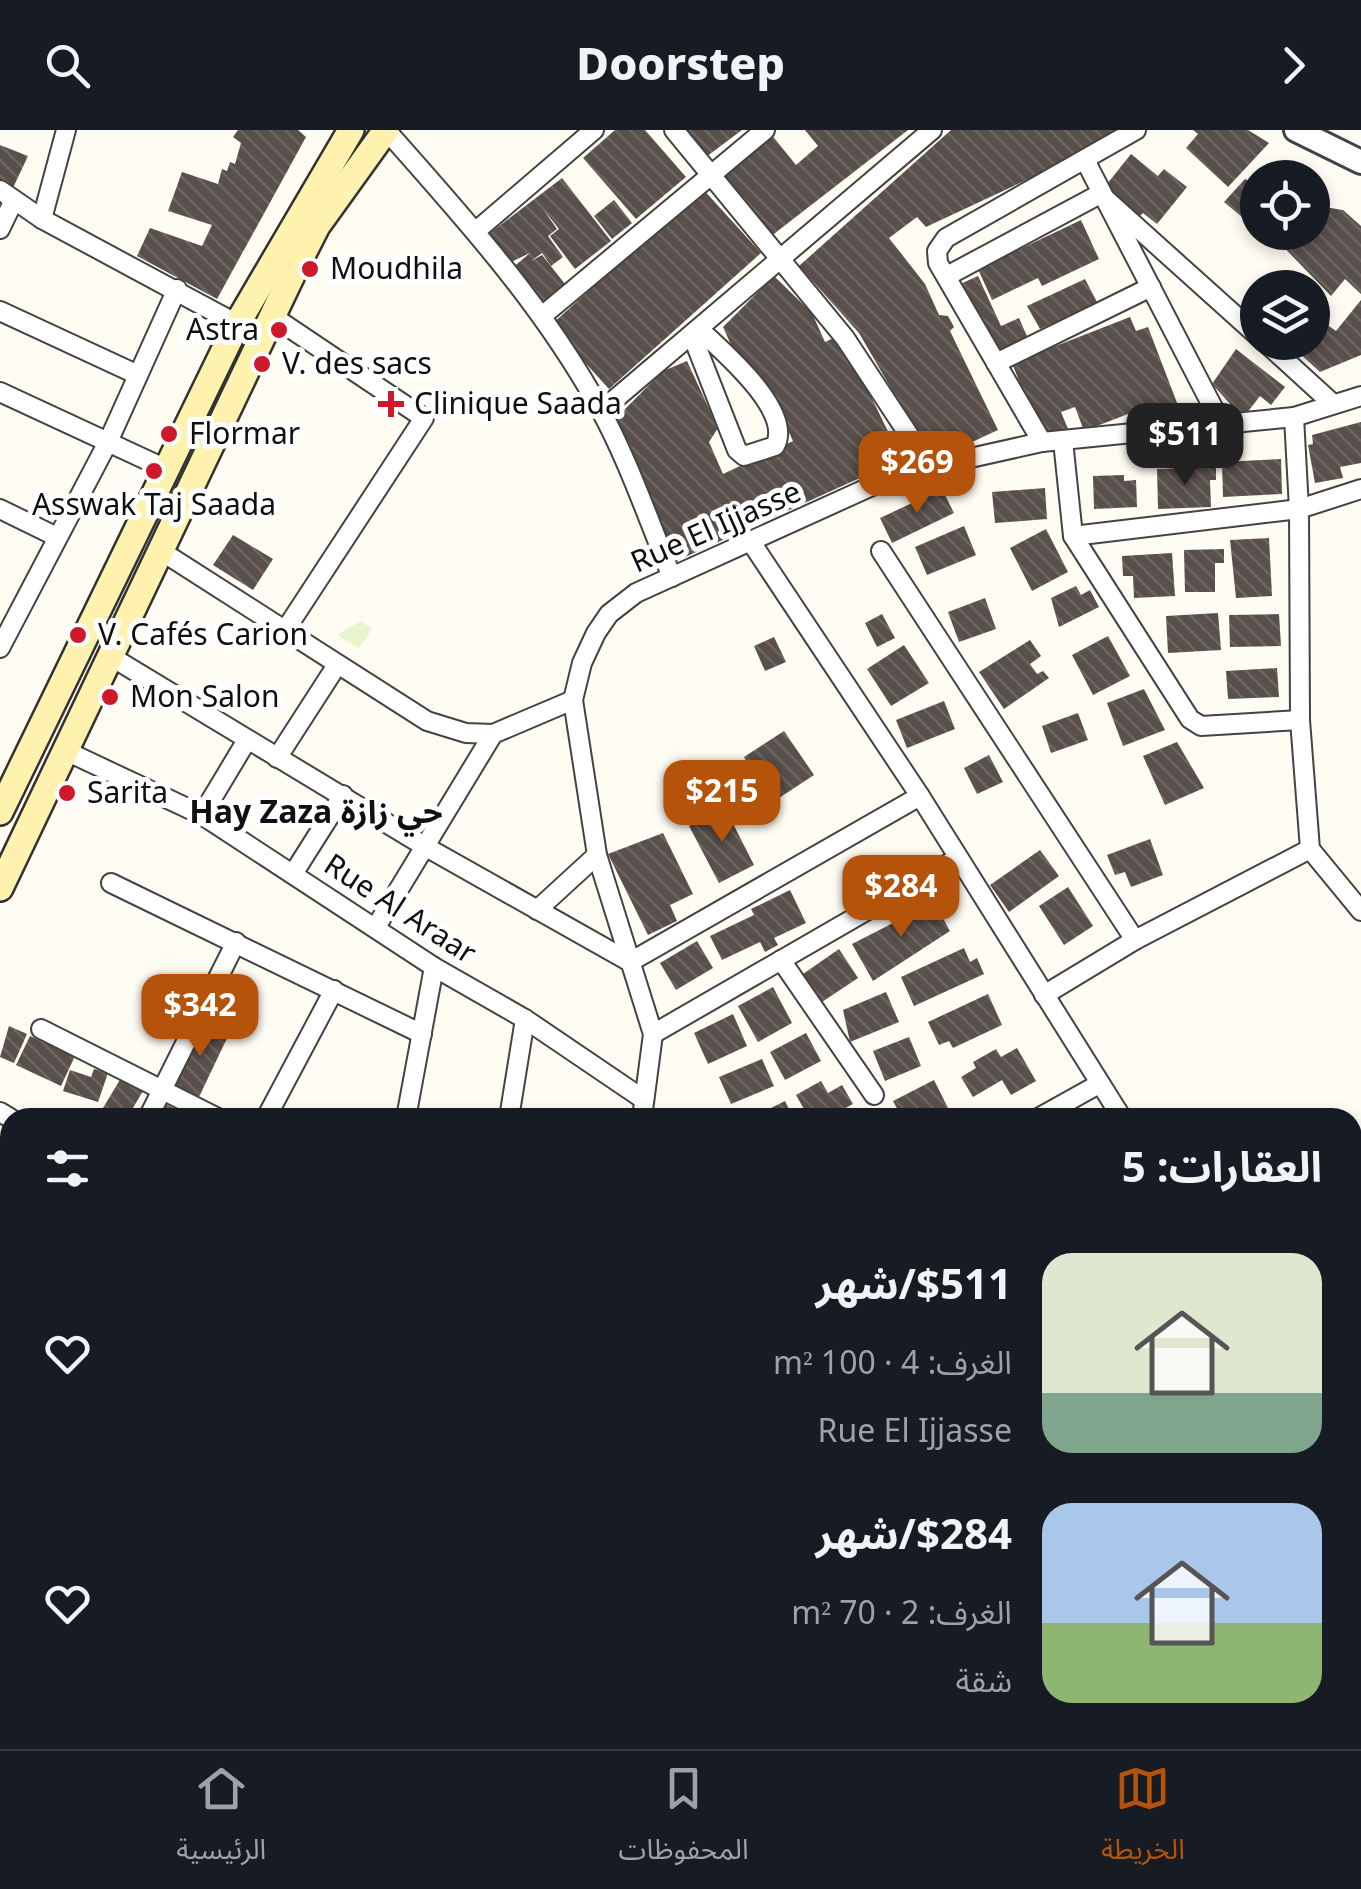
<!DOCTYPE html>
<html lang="ar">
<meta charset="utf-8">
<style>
:root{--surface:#171b24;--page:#20242c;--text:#f1f3f6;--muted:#9ea1a6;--line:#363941;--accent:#b45309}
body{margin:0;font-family:Georgia,"Noto Sans Arabic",serif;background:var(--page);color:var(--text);direction:rtl;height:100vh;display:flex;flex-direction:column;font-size:38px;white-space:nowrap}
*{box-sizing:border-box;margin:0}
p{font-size:32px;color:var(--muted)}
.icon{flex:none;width:55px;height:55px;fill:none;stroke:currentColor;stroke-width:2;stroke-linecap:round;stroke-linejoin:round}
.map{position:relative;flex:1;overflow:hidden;direction:ltr}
.details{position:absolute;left:0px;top:978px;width:1362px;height:642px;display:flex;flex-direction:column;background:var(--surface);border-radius:30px 30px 0 0;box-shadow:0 5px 15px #0003;direction:rtl}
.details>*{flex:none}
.controls{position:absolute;left:1240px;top:30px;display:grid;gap:20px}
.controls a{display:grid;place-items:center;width:90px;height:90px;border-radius:50%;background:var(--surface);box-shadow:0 5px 15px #0003;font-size:50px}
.price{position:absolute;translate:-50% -85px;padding:0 22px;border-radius:20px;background:var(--accent);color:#fff;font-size:32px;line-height:65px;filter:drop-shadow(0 2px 5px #0008)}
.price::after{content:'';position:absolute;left:50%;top:60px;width:30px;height:22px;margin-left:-15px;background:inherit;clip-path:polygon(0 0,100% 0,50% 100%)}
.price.selected{background:#222;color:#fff}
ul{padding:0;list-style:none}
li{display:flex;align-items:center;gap:30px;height:250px;padding:0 40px}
li span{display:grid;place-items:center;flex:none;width:280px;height:200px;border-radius:30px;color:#555}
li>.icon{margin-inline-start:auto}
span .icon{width:120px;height:120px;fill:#fffc;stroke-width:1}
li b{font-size:42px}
h2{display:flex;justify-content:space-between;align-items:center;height:120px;padding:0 40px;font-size:42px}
header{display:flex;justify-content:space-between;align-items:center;height:130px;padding:0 40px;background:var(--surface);font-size:45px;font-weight:800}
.menu{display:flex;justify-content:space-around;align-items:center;height:140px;border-top:2px solid var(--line);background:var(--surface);font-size:28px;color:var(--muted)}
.menu a{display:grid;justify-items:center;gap:5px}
.menu .selected{color:var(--accent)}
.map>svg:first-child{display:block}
</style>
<header><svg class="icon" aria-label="forward" viewBox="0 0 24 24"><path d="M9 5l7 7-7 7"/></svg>Doorstep<svg class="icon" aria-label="search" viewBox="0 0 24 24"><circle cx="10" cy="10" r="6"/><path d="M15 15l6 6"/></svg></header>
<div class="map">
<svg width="1361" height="1619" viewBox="0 0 1361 1619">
<defs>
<pattern id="building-back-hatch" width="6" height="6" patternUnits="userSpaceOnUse" patternTransform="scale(2.5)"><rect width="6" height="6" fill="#5a504b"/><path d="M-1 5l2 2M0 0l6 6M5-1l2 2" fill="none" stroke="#6d6561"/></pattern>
</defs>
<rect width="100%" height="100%" fill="#fffcf3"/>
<path fill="#e8f4ca" d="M361,491l11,8 -13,19 -22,-13z"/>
<g fill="url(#building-back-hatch)">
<path d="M238,0h60l8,7 -89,162 -80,-43 13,-28 52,18 10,-21 -44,-14 14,-39 36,12 4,-15 5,2 3,-9 5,2 6,-21 -8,-6z"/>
<path d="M615,0h30l41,47 -50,42 -53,-61z"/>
<path d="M686,0h56l-36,27z"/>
<path d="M805,0h103l-138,107 -49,-64 50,-39 25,31 22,-19z"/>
<path d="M951,0h182l-207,97 -9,-10 -28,21 36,46 14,31 9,1 6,11 -4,4 48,99 -26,12 -6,-7 -10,10 -7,-8 -9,5 -7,-7 -11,7 -63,-109 -60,-67z"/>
<path d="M1193,0h55l21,13 -41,44 -42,-39 12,-14z"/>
<path d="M0,15l28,11 -16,34 -12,-4z"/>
<path d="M1131,24l27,22 6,-7 23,18 -30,37 -14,-11 -4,4 -36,-28z"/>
<path d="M562,48l49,63 -36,28 -25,-33 9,-7 -16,-20 14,20 -9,7 15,21 -12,9 -9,-13 -11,8 11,-6 23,29 -26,20 -28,-35 19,-16 -21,10 -19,-30z"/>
<path d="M1245,49l13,6 -3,43 -31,-26z"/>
<path d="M702,58l59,65 -152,136 -58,-64z"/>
<path d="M614,70l18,23 -20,16 -18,-23z"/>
<path d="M1312,75l31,5 18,16v68l-16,-15 -14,17 -62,-64h43z"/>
<path d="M1081,90l18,39 -57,27 -4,-8 -46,22 -14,-31z"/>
<path d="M774,146l38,37 13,29 13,-6 7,7 51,105 -25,25 -197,89 -63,-139 52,-52 24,-10 31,67 -9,14 14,32 70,-33 -27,-58 -30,-27 -13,-29z"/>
<path d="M978,146l23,50 18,-8 11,25 -30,9 -42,-67z"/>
<path d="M1085,149l13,25 -58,25 -13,-23z"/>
<path d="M1361,170v55l-41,17 -23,-21 7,-9h8v-9l11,-11 13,9z"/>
<path d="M1130,187l6,14 12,-4 31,81 -47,18 -4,-12 -44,17 -9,-24 -14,5 7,17 -26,10 -30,-76z"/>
<path d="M1236,219l49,38 -14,18 -11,-9 -17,22 -31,-34z"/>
<path d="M1361,292v41l-21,4 3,11 -28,5 -7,-38 5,-1 -1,-9z"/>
<path d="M1281,329l1,35 -59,3 -1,-35z"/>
<path d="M1216,337v13h-6l1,27 -53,2 -1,-40z"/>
<path d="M1124,345v6l12,-1 1,27 -43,2 -1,-33z"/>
<path d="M1045,358l2,31 -52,4 -3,-31z"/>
<path d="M942,359l12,24 -62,30 -12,-25z"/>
<path d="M964,396l12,29 -49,20 -12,-28z"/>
<path d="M1046,399l22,43 -36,19 -22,-43z"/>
<path d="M233,405l40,24 -20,31 -40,-25z"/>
<path d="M1269,408l3,58 -36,2 -6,-58z"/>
<path d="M1224,419v14h-9v29h-30l-1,-42z"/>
<path d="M1172,423l3,43 -41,2 -1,-22h-10l-1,-20z"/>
<path d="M1076,456l5,9 9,-5 9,17 -40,20 -8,-29z"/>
<path d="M985,468l11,31 -37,13 -11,-30z"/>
<path d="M1218,483l3,37 -53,3 -2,-37z"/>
<path d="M882,484l13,24 -18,9 -12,-24z"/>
<path d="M1279,484l2,32 -51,1 -1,-32z"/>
<path d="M1108,506l22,40 -37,19 -21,-40z"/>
<path d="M774,507l12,25 -21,9 -11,-25z"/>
<path d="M1030,510l11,16 -11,8 7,10 6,-3 6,7 -45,31 -25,-37z"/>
<path d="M904,515l25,38 -38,23 -24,-37z"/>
<path d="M1277,538l2,29 -51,2 -2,-28z"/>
<path d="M1144,559l21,41 -42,16 -16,-43z"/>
<path d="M944,571l11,28 -48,19 -11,-28z"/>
<path d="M1078,583l10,27 -37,13 -9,-27z"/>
<path d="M784,601l30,44 -41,27 -29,-45z"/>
<path d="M1177,612l27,46 -39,17 -22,-49z"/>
<path d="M989,625l14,27 -26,12 -13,-26z"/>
<path d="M725,678l29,57 -35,18 -30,-57z"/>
<path d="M663,703l30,61 -23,11 7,16 -29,14 -40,-81z"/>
<path d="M1150,709l13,36 -32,12 -6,-15 -10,3 -8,-20z"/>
<path d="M1040,720l19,26 -50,36 -19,-27z"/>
<path d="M1068,757l25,39 -29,19 -25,-39z"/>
<path d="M790,760l16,33 -32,15 4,7 -13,7 -5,-10 -38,18 -12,-24 44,-21 -3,-6z"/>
<path d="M934,772l16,29 -77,50 -21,-37z"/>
<path d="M697,811l16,27 -37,22 -16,-27z"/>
<path d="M964,818l6,14 7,-4 7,16 -70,32 -13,-29z"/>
<path d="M839,819l19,29 -36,24 -19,-28z"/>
<path d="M773,857l19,36 -34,19 -20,-36z"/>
<path d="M886,862l13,30 -49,20 -7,-32z"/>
<path d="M988,864l14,31 -49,23 -4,-7 -10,4 -11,-23z"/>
<path d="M733,884l14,32 -39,18 -14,-31z"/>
<path d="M201,891l28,13 -30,63 -28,-12z"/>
<path d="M9,896l18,8 -13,29 -14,-6z"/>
<path d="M806,903l15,28 -36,19 -15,-28z"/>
<path d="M30,906l45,20 -14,30 -45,-21z"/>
<path d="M909,907l12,29 -36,15 -12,-30z"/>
<path d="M1017,918l19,33 -25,14 -9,-15 -29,17 -12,-20 15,-9 -3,-6 23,-13 5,8z"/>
<path d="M762,929l12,27 -43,18 -12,-27z"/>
<path d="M94,939l14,4 -10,29 -35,-11 7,-21 21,7z"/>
<path d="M121,948l22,13 -16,27h-19l-8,-5z"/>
<path d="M934,950l19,38h-51l-9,-17z"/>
<path d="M821,951l7,12 14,-8 11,19 -26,14h-18l-13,-23z"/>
<path d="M785,971l8,17h-42z"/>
<path d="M162,973l23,10 -2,5h-27z"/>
<path d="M0,1066l10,4 -2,40 -8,-4z"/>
<path d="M59,1610h135l30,8 -143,1z"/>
<path d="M258,1610h113l26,8 -142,1z"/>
<path d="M490,1610h60l-1,9h-60z"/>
<path d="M574,1610h29l11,9h-41l5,-6z"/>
<path d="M724,1610h52l10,9h-52z"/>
</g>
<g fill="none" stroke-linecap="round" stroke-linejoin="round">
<g stroke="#434343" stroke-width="22">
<g id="minor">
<path d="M386,0c78,88 157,175 214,279 29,53 49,113 72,168"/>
<path d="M674,0l171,208 85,129"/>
<path d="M1086,32l135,261"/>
<path d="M0,60l42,29 195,105"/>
<path d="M42,89l24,-89"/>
<path d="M0,99l14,-29"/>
<path d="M476,101l118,-101"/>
<path d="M947,146l153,-82 158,142"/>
<path d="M0,181l138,64"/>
<path d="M272,186l152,102 -140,214"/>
<path d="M542,186l223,-186"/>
<path d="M692,205l45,115 7,6 31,-10c19,-35 -53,-95 -76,-117"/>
<path d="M1265,212l68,62"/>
<path d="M996,233l155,-76"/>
<path d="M0,262l166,77"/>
<path d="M601,281l331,-281"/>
<path d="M1294,287l5,92 1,211 10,129 51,62"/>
<path d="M1063,311l10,95 117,183 11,7 99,-6"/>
<path d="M1042,312l-104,-179 -1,-12 9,-13 190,-108"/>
<path d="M0,379l57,28"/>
<path d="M1073,406l226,-27 62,-20"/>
<path d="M751,412l169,254 202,322"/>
<path d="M161,421l266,170 39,12 27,1"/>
<path d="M881,421l254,389"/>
<path d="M0,518l108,-206 69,-153"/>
<path d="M110,526l316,191 204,115 290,-166"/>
<path d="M66,621l136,64 232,152 91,52 118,80"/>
<path d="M277,628l60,-93"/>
<path d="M202,685l45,-75"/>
<path d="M293,744l50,-79"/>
<path d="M111,753l311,151"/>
<path d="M537,780l60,-55"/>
<path d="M376,797l117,-193 80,-34"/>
<path d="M781,830l93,135"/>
<path d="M1044,865l91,-55 175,-91"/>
<path d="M41,899l177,89"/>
<path d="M653,904l305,-176"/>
<path d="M0,982l10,6"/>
<path d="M148,988l88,-176"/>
<path d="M266,988l68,-128"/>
<path d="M406,988l28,-151"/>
<path d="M509,988l16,-99"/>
<path d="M642,988l11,-84 -56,-179 -24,-155 9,-37 14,-30 13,-19 27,-21 236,-107 58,-19 112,-25 252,-25 67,-21"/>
<path d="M1038,988l61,-34"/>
<path d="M0,1044l10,-19"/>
<path d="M1352,1055l9,1"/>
<path d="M0,1120l10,5"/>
<path d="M0,1240l10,5"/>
<path d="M0,1290l10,-20"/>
<path d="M0,1403l10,3"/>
<path d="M1352,1480l9,-6"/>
<path d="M1352,1558l9,8"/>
<path d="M0,1585l10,-30"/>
<path d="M404,1610l33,8"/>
<path d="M714,1610l10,9"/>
<path d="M0,1611l29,8"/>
<path d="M254,1619l3,-9"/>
<path d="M556,1619l3,-9"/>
<path d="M658,1619l8,-9"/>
</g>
</g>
<g stroke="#434343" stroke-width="28">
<g id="tertiary">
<path d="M1296,0l65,32"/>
<path d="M1352,1221l9,-7"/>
<path d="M834,1619l9,-9"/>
</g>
</g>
<g stroke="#323232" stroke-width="30">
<g id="secondary">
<path d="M0,682l237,-488 114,-194"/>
<path d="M0,758l292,-613 25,-49 69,-96"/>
</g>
</g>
<use href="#minor" stroke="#fff" stroke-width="18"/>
<use href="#tertiary" stroke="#fff" stroke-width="22"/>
<use href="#secondary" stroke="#fff2ae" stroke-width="25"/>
</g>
<g fill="#cf192a" stroke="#fff" stroke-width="4">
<circle cx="310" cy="139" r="10"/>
<circle cx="279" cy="200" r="10"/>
<circle cx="262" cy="234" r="10"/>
<path d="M386 259h10v10h10v10h-10v10h-10v-10h-10v-10h10z"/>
<circle cx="169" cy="304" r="10"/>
<circle cx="154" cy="341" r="10"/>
<circle cx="78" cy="505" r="10"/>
<circle cx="110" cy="567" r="10"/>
<circle cx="67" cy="663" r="10"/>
</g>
<g text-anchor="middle" stroke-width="10" stroke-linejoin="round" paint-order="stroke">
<g font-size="30" fill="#101010" stroke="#fff" text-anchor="start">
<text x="330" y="149">Moudhila</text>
<text x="259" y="210" text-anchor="end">Astra</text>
<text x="282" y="244">V. des sacs</text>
<text x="414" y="284">Clinique Saada</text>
<text x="189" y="314">Flormar</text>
<text x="154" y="385" text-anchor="middle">Asswak Taj Saada</text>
<text x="98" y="515">V. Cafés Carion</text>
<text x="130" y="577">Mon Salon</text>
<text x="87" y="673">Sarita</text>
</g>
<g font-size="30" fill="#101010" stroke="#fff">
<text transform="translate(716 397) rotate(-24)" y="10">Rue El Ijjasse</text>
<text transform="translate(400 779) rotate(33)" y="10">Rue Al Araar</text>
</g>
<g font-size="32" font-weight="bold" fill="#101010" stroke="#fff">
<text x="316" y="693">Hay Zaza حي زازة</text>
</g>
</g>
</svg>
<div class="controls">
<a><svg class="icon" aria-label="locate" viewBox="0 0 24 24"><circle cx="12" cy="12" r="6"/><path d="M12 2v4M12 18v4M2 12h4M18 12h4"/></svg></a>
<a><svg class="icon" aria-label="layers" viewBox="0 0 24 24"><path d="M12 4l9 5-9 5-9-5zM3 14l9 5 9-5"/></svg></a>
</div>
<b class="price selected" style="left:1185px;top:358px">$511</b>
<b class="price" style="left:917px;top:386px">$269</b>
<b class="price" style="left:722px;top:715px">$215</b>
<b class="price" style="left:901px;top:810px">$284</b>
<b class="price" style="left:200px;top:929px">$342</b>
<section class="details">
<h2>العقارات: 5<svg class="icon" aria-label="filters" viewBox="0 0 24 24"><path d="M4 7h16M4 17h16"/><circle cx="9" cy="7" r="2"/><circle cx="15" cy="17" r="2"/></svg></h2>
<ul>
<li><span style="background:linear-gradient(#dfe7d0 70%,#7fa58c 0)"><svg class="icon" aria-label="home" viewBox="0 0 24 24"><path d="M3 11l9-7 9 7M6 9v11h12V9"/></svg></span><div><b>$511/شهر</b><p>الغرف: 4 · 100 m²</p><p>Rue El Ijjasse</p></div><svg class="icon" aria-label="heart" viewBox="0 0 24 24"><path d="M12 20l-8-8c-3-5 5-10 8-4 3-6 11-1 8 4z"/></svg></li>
<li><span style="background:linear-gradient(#a9c7e8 60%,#8fb573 0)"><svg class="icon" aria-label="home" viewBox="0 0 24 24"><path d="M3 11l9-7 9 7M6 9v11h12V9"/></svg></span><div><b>$284/شهر</b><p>الغرف: 2 · 70 m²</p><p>شقة</p></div><svg class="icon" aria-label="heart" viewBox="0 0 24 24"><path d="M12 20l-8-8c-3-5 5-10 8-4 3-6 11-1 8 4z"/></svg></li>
</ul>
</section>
</div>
<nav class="menu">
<a class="selected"><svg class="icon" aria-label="map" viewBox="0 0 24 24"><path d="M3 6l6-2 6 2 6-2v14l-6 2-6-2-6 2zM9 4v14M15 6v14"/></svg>الخريطة</a>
<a><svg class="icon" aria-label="saved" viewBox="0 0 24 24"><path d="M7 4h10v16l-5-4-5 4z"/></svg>المحفوظات</a>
<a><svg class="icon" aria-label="home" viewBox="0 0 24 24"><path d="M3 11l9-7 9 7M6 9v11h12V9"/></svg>الرئيسية</a>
</nav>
